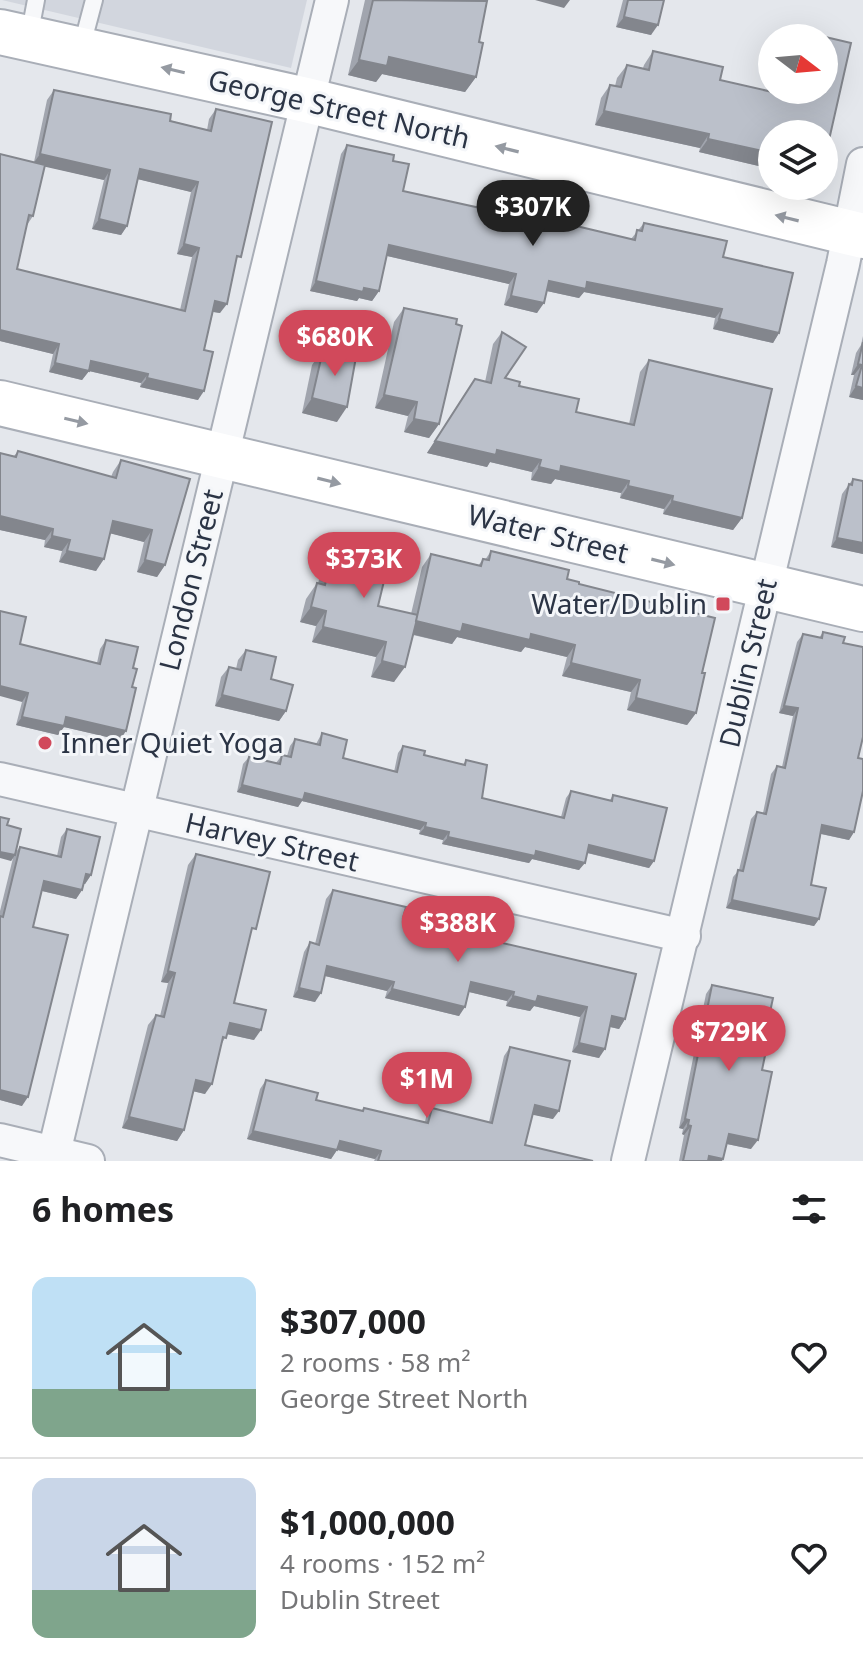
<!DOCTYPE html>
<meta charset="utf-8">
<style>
:root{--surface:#fff;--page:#f2f2f2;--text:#202124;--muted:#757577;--line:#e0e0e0;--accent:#d1495b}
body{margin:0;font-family:"Noto Sans",sans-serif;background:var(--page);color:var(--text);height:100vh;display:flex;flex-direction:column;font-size:30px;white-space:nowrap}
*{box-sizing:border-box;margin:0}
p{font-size:26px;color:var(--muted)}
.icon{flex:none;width:44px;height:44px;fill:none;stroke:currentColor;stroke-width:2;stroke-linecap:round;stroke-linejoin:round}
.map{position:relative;height:1161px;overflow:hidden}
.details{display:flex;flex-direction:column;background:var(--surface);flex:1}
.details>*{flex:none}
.needle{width:52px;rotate:106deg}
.tools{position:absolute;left:758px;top:24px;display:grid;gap:16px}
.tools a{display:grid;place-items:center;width:80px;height:80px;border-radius:50%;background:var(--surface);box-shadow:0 8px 32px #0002;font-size:40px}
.price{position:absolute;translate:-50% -68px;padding:0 18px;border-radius:28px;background:var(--accent);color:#fff;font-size:26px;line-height:52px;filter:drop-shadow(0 2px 4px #0008)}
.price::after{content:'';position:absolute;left:50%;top:48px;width:24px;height:18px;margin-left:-12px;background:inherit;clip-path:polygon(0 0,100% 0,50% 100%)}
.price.selected{background:#222;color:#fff}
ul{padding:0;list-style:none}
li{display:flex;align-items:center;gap:24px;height:200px;padding:0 32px}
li+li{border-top:2px solid var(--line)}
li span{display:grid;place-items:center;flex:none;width:224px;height:160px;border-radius:16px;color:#555}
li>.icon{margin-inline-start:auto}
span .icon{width:96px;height:96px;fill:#fffc;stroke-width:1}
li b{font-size:34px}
h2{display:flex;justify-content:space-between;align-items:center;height:96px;padding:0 32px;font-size:34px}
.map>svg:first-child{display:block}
</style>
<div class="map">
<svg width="863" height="1161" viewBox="0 0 863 1161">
<rect width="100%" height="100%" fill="#e4e7ec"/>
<path fill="#d2d6de" d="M2,0h305l-16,68z"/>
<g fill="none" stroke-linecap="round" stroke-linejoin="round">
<g stroke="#a9aeb7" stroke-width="20">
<g id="service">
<path d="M29,37l7,-37"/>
<path d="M81,49l13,-49"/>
</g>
</g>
<g stroke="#a9aeb7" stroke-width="36">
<g id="minor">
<path d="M0,779l684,157"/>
<path d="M0,1140l88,21"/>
<path d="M52,1161l280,-1161"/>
<path d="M628,1161l215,-897 20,-100"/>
</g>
</g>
<g stroke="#a9aeb7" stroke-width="48">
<g id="secondary">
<path d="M0,32l306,68 557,136"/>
<path d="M0,403l863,206"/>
</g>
</g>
<use href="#service" stroke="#f7f8fa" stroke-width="16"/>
<use href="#minor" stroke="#f7f8fa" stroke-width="32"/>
<use href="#secondary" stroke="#fff" stroke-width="44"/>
</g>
<g fill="#a1a5ae" fill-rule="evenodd">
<path d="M365,0h118l-7,77 -11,15 -83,-18 -6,8 -28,-7z"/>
<path d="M623,0h41l-13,35 -35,-8z"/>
<path d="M817,35l34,8 -27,119v-28h-52v35l-73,-17 1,-4 -105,-23 6,-27 9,-13 5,1 2,-8 10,-13 16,3 1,-3 9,-14 70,16 -3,13 77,17 2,-7h25v-52h-9z"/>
<path d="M54,90l153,40 2,-11 7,-10 19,158 -15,46 -7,-1 -9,38 -6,50 -58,-13 1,-4 -52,-12 -7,9 -33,-8 4,-18 -53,-13v-187l34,8 13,-62zM45,166l59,14 -12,49 29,6 6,-9 11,-47 53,13 -14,62 15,3 -12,53 -163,-41 10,-44 6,-9z"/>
<path d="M347,145l46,16 10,30 90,20 2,-3h2l7,-9 22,15 105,25 13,-16 79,34 56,76 -6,10 -60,-14 2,-11 -131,-26 -5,6 -32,-7 -10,22 -33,-8 5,-21 -122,-28 -8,35 -7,10 -13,-3 -2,3 -47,-10 31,-137z"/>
<path d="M404,308l35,116 -10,14 -25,-6 4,-16 -33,-8 19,-86z"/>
<path d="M502,332l3,46 71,34 53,12 11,-52 9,-12 93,158 -9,12 -70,-16 1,-5 -44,-11 1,-5 -66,-14 -4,5 -20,-4 1,-8 -42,-10 -3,5 -60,-14 39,-61 19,-10 8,-38z"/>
<path d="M863,336v64l-14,-3 5,-22h-3l5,-22 5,-8z"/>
<path d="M323,350l14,72 -35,-9 10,-48z"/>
<path d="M18,451l93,26 2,-5 8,-12 69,19 -25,86 -8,12 -20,-5 7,-30 -34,-9 -14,38 -37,-9 3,-11 -18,-4 1,-7 -45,-10v-77l14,3z"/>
<path d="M853,479l10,75 -32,-7 11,-53z"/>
<path d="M336,539l42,67 33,8 11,-47 9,-13 47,12 5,-7 2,1 6,-9 88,33 123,89 -6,40 -9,12 -60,-15 4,-18 -69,-16 5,-19 -42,-10 -4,5 -64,-15 -5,7 -39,-9 -19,47 -23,-5 5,-20 -64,-15 4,-16 -16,-4 6,-23 11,-16 1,1 7,-30z"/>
<path d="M823,632l20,11 15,115 -4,74 -5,8 -28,-6 -10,51 8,34 -5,7 -88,-18 7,-31 6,-7 12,-51 6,-7 6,1 8,-39 6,-8 5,1 11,-51 -14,-3 18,-71 6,-8 16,4z"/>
<path d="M106,640l27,28 -13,72 -56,-13 -6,8 -42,-10 6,-23 -2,-58 77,19 3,-14z"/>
<path d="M246,650l25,29 15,32 -7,10 -64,-15 6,-29 8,-10 7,2 2,-9z"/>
<path d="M322,733l21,25 51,14 4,-19 5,-7 21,9 39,10 3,-5 16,38 79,19 5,-19 5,-7 39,9 3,-5 41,66 -5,7 -62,-15 -8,17 -47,-11 -3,4 -87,-19 1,-4 -24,-6 1,-4 -118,-29 -4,6 -61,-15 6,-28 6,-7 27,6 6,-8 5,1 3,-10 5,-7 21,5z"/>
<path d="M7,825l8,28 5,-6 37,9 4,-19 6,-8 24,46 -6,9h-2l-1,6 -6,9 -34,-8 -9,36 -11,179 -22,-6v-189l13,-53 -2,3z"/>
<path d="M196,854l53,85 -15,64 20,37 -27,-6 -6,11 -16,49 -12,-3 -9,39 -7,11 -55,-13 26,-103 8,-10 4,1 8,-33 -7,-1 27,-117z"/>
<path d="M333,890l70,28 222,101 -6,10 -9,-2 -11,31 -27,-6 8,-35 -46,-11 -4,5 -24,-5 1,-5 -38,-9 -10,24 -74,-18 2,-7 -62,-15 -10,26 -22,-5 11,-45 6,-10 5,2 11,-45z"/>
<path d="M712,985l55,41 -5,44 -11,79 -24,-5 -5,17h-43l5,-26 -2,-1 1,-5 -4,-1 27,-134z"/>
<path d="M510,1047l43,72 -21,-5 -7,31 68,16h-219l1,-2 -38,-9 -6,9 -84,-20 13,-50 6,-9 50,20 46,11 2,-3 61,14 1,-5 6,-9 57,14 15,-66z"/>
</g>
<g fill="#83868d">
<path d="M535,0h35l-6,8z"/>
<path d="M624,17l34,8 -7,10 -35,-8z"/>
<path d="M389,57l87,20 -11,15 -83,-18 -6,8 -28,-7 11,-15z"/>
<path d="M604,111l105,23 -9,14 -105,-23z"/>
<path d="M708,139l64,14v16l-73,-17z"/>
<path d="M40,154l70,16 -6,10 -71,-16z"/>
<path d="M140,169l58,13 -7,10 -58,-14z"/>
<path d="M99,219l28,7 -6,9 -29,-6z"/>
<path d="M184,244l15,4 -7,9 -15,-3z"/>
<path d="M389,245l127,29 -7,10 -126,-29z"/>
<path d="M316,281l48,7 15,3 -7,10 -13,-3 -2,3 -47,-10z"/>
<path d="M549,281l38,1 135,27 -7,9 -131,-26 -5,6 -37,-8z"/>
<path d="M511,296l33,7 -7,10 -33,-8z"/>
<path d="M215,301l12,3 -7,9 -12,-2z"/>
<path d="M719,319l60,14 -6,10 -60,-14z"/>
<path d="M0,330l59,14 -6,10 -53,-13z"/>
<path d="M91,361l57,13 -7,9 -52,-12 -7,9 -33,-8 6,-9z"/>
<path d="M858,364l4,1 -8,10h-3z"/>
<path d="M147,378l57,13 -6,9 -58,-13z"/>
<path d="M856,386l7,2v12l-14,-3z"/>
<path d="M384,395l33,7 -9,14 -33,-8z"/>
<path d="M312,398l35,9 -10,15 -35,-9z"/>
<path d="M414,419l25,5 -10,14 -25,-6z"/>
<path d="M435,441l62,9 44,10 -9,12 -42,-10 -3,5 -60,-14z"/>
<path d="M561,466l68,15 -8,12 -66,-14 -4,5 -20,-4 8,-13z"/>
<path d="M628,486l45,10 -9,13 -44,-11z"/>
<path d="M672,501l70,17 -9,12 -70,-16z"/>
<path d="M0,516l53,13 -8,11 -45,-10z"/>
<path d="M113,521l39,9 -8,12 -39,-10z"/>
<path d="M52,536l18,4 -8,11 -18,-4z"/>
<path d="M837,538l26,5v11l-32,-7z"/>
<path d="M67,551l37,8 -8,12 -37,-9z"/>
<path d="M145,560l20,5 -8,12 -20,-5z"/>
<path d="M311,607l15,4 -10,15 -16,-4z"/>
<path d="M415,621l48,3 68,10 44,11 -8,12 -42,-10 -4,5 -64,-15 -5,7 -45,-11z"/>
<path d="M323,627l63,15 -10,15 -64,-15z"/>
<path d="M382,661l23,6 -11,15 -23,-5z"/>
<path d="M571,663l69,17 -9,12 -69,-16z"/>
<path d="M0,686l28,7 -6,9 -22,-6z"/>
<path d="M222,695l64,16 -7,10 -64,-15z"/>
<path d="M636,698l60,15 -9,12 -60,-15z"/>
<path d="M784,706l14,2 -5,8 -14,-3z"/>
<path d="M22,717h44l60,14 -6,9 -56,-13 -6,8 -42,-10z"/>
<path d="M242,785l63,8 121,30 -6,7 -118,-29 -4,6 -61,-15z"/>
<path d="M822,825l32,7 -5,8 -32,-7z"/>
<path d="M425,827l24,5 -6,8 -24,-6z"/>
<path d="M448,837l88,14 49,12 -6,7 -47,-11 -3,4 -87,-19z"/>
<path d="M589,845l65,16 -5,7 -65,-16z"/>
<path d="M0,852l15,3 -4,6 -11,-3z"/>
<path d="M86,874l5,1 -6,9 -6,-1z"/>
<path d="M44,881l38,9 -6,9 -38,-9z"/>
<path d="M732,900l87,19 -5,7 -88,-18z"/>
<path d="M327,966l67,16 -7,9 -66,-16z"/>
<path d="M168,971l7,2 -7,10 -7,-1z"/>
<path d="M471,982l43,10 -7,9 -42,-10z"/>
<path d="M299,988l22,5 -6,9 -22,-5z"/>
<path d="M392,989l73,18 -6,9 -74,-18z"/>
<path d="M513,996h25l49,11 -7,10 -46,-11 -4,5 -24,-5z"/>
<path d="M612,1016l13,3 -6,10 -13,-3z"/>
<path d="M230,1023l31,7 -7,10 -32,-7z"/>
<path d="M579,1043l26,6 -6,9 -27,-6z"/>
<path d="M196,1080l16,4 -7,10 -17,-4z"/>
<path d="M0,1090l28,7 -6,9 -22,-6z"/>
<path d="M535,1105l24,6 -6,8 -24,-5z"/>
<path d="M129,1117l55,13 -7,11 -55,-13z"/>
<path d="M685,1119l4,1 -6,9 -4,-1z"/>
<path d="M688,1125l3,1 -7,9 -2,-1z"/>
<path d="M253,1131l84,19 -6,9 -84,-20z"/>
<path d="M729,1134l29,6 -7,9 -29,-6z"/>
<path d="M340,1141l41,10 -6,8 -41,-10z"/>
<path d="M709,1156l14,3 -1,2h-17z"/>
</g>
<g fill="#bbc0ca" stroke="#83868d" stroke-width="2">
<path d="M373,0l114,1 -8,41 4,1 -7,34 -87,-20 -2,9 -28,-6z"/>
<path d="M628,0h36l-6,25 -34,-8z"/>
<path d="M817,35l34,8 -27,119v-28h-52v19l-64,-14 1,-5 -105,-23 6,-26 11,2 6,-22 22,5 4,-19 70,16 -3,13 83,19 2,-9h19v-52h-7z"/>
<path d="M54,90l117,24 -1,7 41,10 5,-22 56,13 -31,135 -4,-1 -10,48 -12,-3 -11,49 9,2 -9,39 -57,-13 1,-4 -57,-13 -2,10 -34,-8 4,-19 -59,-14v-176l45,11 -12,51 -4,-1 -12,54 168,42 14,-63 -15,-4 14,-62 -58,-13 -13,57 -28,-7 11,-49 -70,-16z"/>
<path d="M347,145l47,10 -1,6 16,3 -6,27 91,20 1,-3 6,1 3,-10 25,5 -3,10 109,26 2,-10 5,1 2,-8 83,18 -4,16 70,16 -14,60 -60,-14 3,-10 -135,-27 -1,7 -37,-8 -5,22 -33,-7 5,-22 -127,-29 -10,46 -15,-3 -1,4 -47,-11z"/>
<path d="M404,308l53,11 -1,5 6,2 -23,98 -25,-5 3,-17 -33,-7z"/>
<path d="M502,332l24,15 -21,31 15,4 -1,4 60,13 -3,13 58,13 15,-65 123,29 -30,129 -70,-17 1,-5 -45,-10 1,-5 -68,-15 -1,6 -21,-5 2,-7 -44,-10 -1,5 -61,-14 40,-62 16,4z"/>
<path d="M863,342v46l-7,-2 6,-21 -4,-1z"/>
<path d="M323,350l33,7 -9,50 -35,-9z"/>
<path d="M18,451l98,27 5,-18 69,19 -25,86 -20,-5 7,-30 -39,-9 -9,38 -37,-8 3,-11 -18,-4 1,-7 -53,-13v-63l16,4z"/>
<path d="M853,479l10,2v62l-26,-5 12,-54 3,1z"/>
<path d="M336,539l55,13 -13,54 40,9 -13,52 -23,-6 4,-19 -63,-15 3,-16 -15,-4 6,-24 8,2z"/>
<path d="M491,551l78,19 -2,9 12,3v2l136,34 -13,55h3l-9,40 -60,-15 4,-18 -69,-17 4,-18 -44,-11 -1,6 -67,-16 -2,8 -45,-11 15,-67 50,12 2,-7 6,1z"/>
<path d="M0,611l26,6 -6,27 80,20 6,-24 32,7 -5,21 4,1 -5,18 4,1 -10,43 -60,-14 -2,9 -42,-9 6,-24 -28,-7z"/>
<path d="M823,632l22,5 -2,6 20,4v90l-5,21 5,1v32l-9,41 -32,-7 -11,60 15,3 -7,31 -87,-19 6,-30 5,1 14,-59 9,2 11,-48 8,2 13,-60 -14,-2 19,-72 19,4z"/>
<path d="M246,650l30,7 -5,22 22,6 -7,26 -64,-16 7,-28 12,3z"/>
<path d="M322,733l25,7 -4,18 54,14 6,-26 22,5 -1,4 41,10 1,-5 21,5 -5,33 82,20 7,-27 41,10 1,-6 54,13 -13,53 -65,-16 -4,18 -49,-12 -1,5 -87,-19 1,-5 -24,-5 1,-4 -121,-30 -2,7 -61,-15 7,-28 31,7 2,-9 9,2 4,-18 25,6z"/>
<path d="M0,817l9,2 -2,6 14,4 -6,26 -15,-3z"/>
<path d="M67,829l33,8 -9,38 -5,-1 -4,16 -38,-9 -11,46 35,8 -40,162 -28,-7v-174l3,1 17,-70 41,10z"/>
<path d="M196,854l74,18 -14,57 -4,-1 -18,75 32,7 -5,20 -31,-7 -4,15 -3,-1 -11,47 -16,-4 -12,50 -55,-13 27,-102 8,2 11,-44 -7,-2z"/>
<path d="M333,890l73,17 -3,11 35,10 198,46 -11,45 -13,-3 -7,33 -26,-6 8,-36 -49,-11 -2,6 -23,-6 1,-4 -43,-10 -6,25 -73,-18 2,-7 -67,-16 -6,27 -22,-5 11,-46 9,3z"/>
<path d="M712,985l61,13 -6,28 4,1 -9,43 10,2 -14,68 -29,-6 -6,25 -14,-3 -1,5h-25l8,-35 -3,-1 1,-5 -4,-1z"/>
<path d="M510,1047l60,14 -11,50 -24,-6 -10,40 68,16h-215l3,-10 -41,-10 -3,9 -84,-19 13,-51 52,13 -2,7 47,11 1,-3 64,15 4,-15 60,15z"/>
</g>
<defs><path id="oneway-solid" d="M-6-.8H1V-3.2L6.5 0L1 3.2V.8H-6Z" transform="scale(2)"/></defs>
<g fill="#959aa2">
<use href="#oneway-solid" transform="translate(173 70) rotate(-167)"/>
<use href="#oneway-solid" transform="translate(507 149) rotate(-166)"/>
<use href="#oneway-solid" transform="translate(787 218) rotate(-166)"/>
<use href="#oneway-solid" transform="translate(76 421) rotate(13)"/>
<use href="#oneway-solid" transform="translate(329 481) rotate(14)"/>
<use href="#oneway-solid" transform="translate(663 562) rotate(14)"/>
</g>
<g fill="#d1495b" stroke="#f4f6f9" stroke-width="3">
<rect x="715" y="596" width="16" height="16" rx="4"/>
<circle cx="45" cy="743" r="8"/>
</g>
<g text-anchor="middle" stroke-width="6" stroke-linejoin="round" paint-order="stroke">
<g font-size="28" fill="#2b3445" stroke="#f4f6f9">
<text transform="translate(339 109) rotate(13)" y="10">George Street North</text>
<text transform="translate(548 534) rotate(14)" y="10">Water Street</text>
<text transform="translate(191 580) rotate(-76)" y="10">London Street</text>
<text transform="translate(748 663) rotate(-77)" y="10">Dublin Street</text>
<text transform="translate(272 842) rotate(13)" y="10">Harvey Street</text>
</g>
<g font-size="28" fill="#2b3445" stroke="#f4f6f9" text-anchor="end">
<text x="707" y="614">Water/Dublin</text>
<text x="61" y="753" text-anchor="start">Inner Quiet Yoga</text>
</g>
</g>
</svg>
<div class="tools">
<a><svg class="needle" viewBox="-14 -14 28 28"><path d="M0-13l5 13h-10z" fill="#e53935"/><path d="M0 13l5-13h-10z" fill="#757577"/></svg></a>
<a><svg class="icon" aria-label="layers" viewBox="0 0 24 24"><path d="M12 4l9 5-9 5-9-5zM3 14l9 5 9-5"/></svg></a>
</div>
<b class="price selected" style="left:533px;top:248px">$307K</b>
<b class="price" style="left:335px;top:378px">$680K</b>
<b class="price" style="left:364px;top:600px">$373K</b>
<b class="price" style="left:458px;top:964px">$388K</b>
<b class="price" style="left:729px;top:1073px">$729K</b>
<b class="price" style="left:427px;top:1120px">$1M</b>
</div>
<section class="details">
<h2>6 homes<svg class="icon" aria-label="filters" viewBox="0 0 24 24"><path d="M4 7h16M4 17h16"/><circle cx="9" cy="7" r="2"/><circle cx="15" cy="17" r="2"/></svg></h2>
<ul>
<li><span style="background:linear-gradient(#bfe0f5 70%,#7fa58c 0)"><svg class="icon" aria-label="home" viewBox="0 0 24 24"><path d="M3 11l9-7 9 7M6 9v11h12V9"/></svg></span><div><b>$307,000</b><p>2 rooms · 58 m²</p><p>George Street North</p></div><svg class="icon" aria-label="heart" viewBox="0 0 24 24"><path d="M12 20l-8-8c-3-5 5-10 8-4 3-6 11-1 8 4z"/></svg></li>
<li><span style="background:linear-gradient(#c9d6e8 70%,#7fa58c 0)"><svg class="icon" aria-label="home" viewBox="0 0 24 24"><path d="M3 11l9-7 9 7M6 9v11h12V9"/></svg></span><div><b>$1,000,000</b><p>4 rooms · 152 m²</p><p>Dublin Street</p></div><svg class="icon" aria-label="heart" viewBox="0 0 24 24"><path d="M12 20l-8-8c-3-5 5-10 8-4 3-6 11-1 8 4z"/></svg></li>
</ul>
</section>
